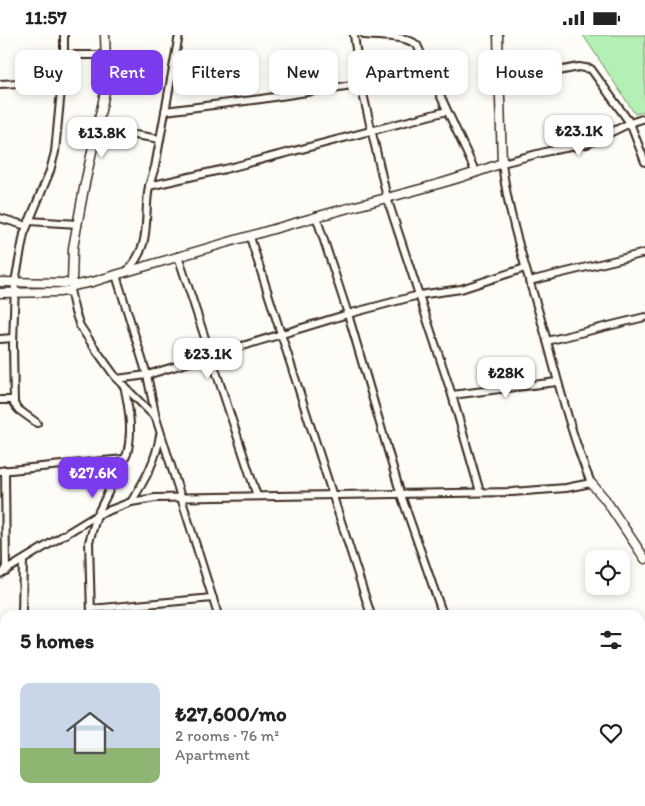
<!DOCTYPE html>
<meta charset="utf-8">
<style>
:root{--surface:#fff;--page:#f2f2f2;--text:#222;--muted:#767676;--line:#e0e0e0;--accent:#7c3aed}
body{margin:0;font-family:Itim,sans-serif;background:var(--page);color:var(--text);height:100vh;display:flex;flex-direction:column;font-size:19px;white-space:nowrap}
*{box-sizing:border-box;margin:0}
p{font-size:16px;color:var(--muted)}
.icon{flex:none;width:28px;height:28px;fill:none;stroke:currentColor;stroke-width:2;stroke-linecap:round;stroke-linejoin:round}
.map{position:relative;flex:1;overflow:hidden}
.side{position:absolute;left:0px;top:575px;width:645px;height:196px;display:flex;flex-direction:column;background:var(--surface);border-radius:15px 15px 0 0;box-shadow:0 2px 8px #0003}
.side>*{flex:none}
.top-card{position:absolute;left:15px;top:15px;width:615px;height:45px;display:flex;gap:10px}
.controls{position:absolute;left:585px;top:515px;display:grid;gap:10px}
.controls a{display:grid;place-items:center;width:45px;height:45px;border-radius:10px;background:var(--surface);box-shadow:0 2px 8px #0003;font-size:25px}
.price{position:absolute;translate:-50% -42px;padding:0 11px;border-radius:10px;background:#fff;color:#222;font-size:16px;line-height:32px;filter:drop-shadow(0 1px 2px #0008)}
.price::after{content:'';position:absolute;left:50%;top:30px;width:15px;height:11px;margin-left:-8px;background:inherit;clip-path:polygon(0 0,100% 0,50% 100%)}
.price.active{background:var(--accent);color:#fff}
ul{padding:0;list-style:none}
li{display:flex;align-items:center;gap:15px;height:125px;padding:0 20px}
li+li{border-top:1px solid var(--line)}
li span{display:grid;place-items:center;flex:none;width:140px;height:100px;border-radius:10px;color:#555}
li>.icon{margin-inline-start:auto}
span .icon{width:60px;height:60px;fill:#fffc;stroke-width:1}
li b{font-size:21px}
h2{display:flex;justify-content:space-between;align-items:center;height:60px;padding:0 20px;font-size:21px}
.pill{padding:0 18px;border-radius:10px;background:var(--surface);box-shadow:0 2px 8px #0003;font-size:18px;line-height:45px}
.pill.active{background:var(--accent);color:#fff}
.status{display:flex;justify-content:space-between;align-items:center;height:35px;padding:0 25px;background:var(--surface);direction:ltr}
.status svg{height:14px;fill:currentColor}
.map>svg:first-child{display:block}
</style>
<div class="status"><b>11:57</b><svg viewBox="0 0 49 12"><path d="M0 12V9h3v3zM5 12V6h3v6zM10 12V3h3v9zM15 12V0h3v12zM26 1h20v11H26zM47 4h2v5h-2z"/></svg></div>
<div class="map">
<svg width="645" height="771" viewBox="0 0 645 771">
<rect width="100%" height="100%" fill="#fdfcf7"/>
<filter id="ink" filterUnits="userSpaceOnUse"><feTurbulence type="fractalNoise" baseFrequency=".02" numOctaves="2"/><feDisplacementMap in="SourceGraphic" scale="10" xChannelSelector="R" yChannelSelector="G"/><feConvolveMatrix kernelMatrix="1 2 1 2 8 2 1 2 1" color-interpolation-filters="sRGB"/></filter>
<g filter="url(#ink)">
<path fill="#b4f0b5" stroke="#788d6a" d="M583,0h62v76l-10,3z"/>
<g fill="none" stroke-linecap="round" stroke-linejoin="round">
<g stroke="#3b2a1e" stroke-width="10">
<g id="minor">
<path d="M354,0l7,50 26,113 65,197 28,97"/>
<path d="M365,0c15,2 40,0 52,10l59,128"/>
<path d="M64,20h42"/>
<path d="M500,47l79,-15 12,2 39,54 15,39"/>
<path d="M0,49l63,-3"/>
<path d="M165,76l96,-12 169,-26"/>
<path d="M97,94l63,10"/>
<path d="M149,151l76,-17 222,-58"/>
<path d="M316,181l32,98 52,178 43,123"/>
<path d="M0,183l27,8"/>
<path d="M29,186l49,3"/>
<path d="M250,202l121,378"/>
<path d="M178,221l79,240"/>
<path d="M127,236c26,-27 16,-52 22,-85 2,-6 4,-13 6,-19l24,-132"/>
<path d="M116,240l31,100 9,43 62,197"/>
<path d="M529,246l116,-28"/>
<path d="M70,255l5,22 5,14 14,21 23,32 38,38"/>
<path d="M0,304l13,-1"/>
<path d="M547,306l98,-24"/>
<path d="M117,344l30,-4 201,-61 71,-19 42,-6 64,-21"/>
<path d="M452,360l105,-13"/>
<path d="M0,365h14"/>
<path d="M37,388l-18,-13 -5,-6 -1,-60 2,-62 9,-48 26,-63 5,-19 9,-93v-24"/>
<path d="M5,435l1,101"/>
<path d="M0,436l124,-12"/>
<path d="M131,467c14,-22 25,-41 29,-67"/>
<path d="M0,539l97,-59 34,-13 24,-4 357,-6 54,-4 25,-5c-19,-46 -31,-94 -44,-142 -16,-59 -38,-117 -45,-178l47,-12 38,-7 43,-21 15,-5"/>
<path d="M91,574l122,-11"/>
<path d="M22,580l1,-54"/>
<path d="M91,580l-2,-73 8,-27 30,-61c6,-23 2,-46 -3,-69"/>
<path d="M640,601h5"/>
<path d="M0,702h5"/>
<path d="M0,744h5"/>
<path d="M275,766l2,5"/>
<path d="M425,766l1,5"/>
<path d="M577,766l2,5"/>
<path d="M16,771v-5"/>
<path d="M126,771l66,-5"/>
</g>
</g>
<g stroke="#3b2a1e" stroke-width="11">
<g id="tertiary">
<path d="M0,247l65,1"/>
<path d="M72,247l1,-34 11,-60 21,-96 1,-29 -1,-28"/>
<path d="M72,251l20,-4c75,-22 149,-44 224,-65 62,-18 126,-31 186,-54l-4,-128"/>
<path d="M0,258l59,-1 8,-1"/>
<path d="M591,448l14,16 40,60"/>
</g>
</g>
<use href="#minor" stroke="#fdfcf7" stroke-width="6"/>
<use href="#tertiary" stroke="#fdfcf7" stroke-width="8"/>
</g>
</g>
</svg>
<div class="controls">
<a><svg class="icon" aria-label="locate" viewBox="0 0 24 24"><circle cx="12" cy="12" r="6"/><path d="M12 2v4M12 18v4M2 12h4M18 12h4"/></svg></a>
</div>
<b class="price" style="left:579px;top:122px">₺23.1K</b>
<b class="price" style="left:102px;top:124px">₺13.8K</b>
<b class="price" style="left:208px;top:345px">₺23.1K</b>
<b class="price" style="left:506px;top:364px">₺28K</b>
<b class="price active" style="left:93px;top:464px">₺27.6K</b>
<div class="top-card">
<a class="pill">Buy</a>
<a class="pill active">Rent</a>
<a class="pill">Filters</a>
<a class="pill">New</a>
<a class="pill">Apartment</a>
<a class="pill">House</a>
</div>
<section class="side">
<h2>5 homes<svg class="icon" aria-label="filters" viewBox="0 0 24 24"><path d="M4 7h16M4 17h16"/><circle cx="9" cy="7" r="2"/><circle cx="15" cy="17" r="2"/></svg></h2>
<ul>
<li><span style="background:linear-gradient(#c9d6e8 65%,#8fb573 0)"><svg class="icon" aria-label="home" viewBox="0 0 24 24"><path d="M3 11l9-7 9 7M6 9v11h12V9"/></svg></span><div><b>₺27,600/mo</b><p>2 rooms · 76 m²</p><p>Apartment</p></div><svg class="icon" aria-label="heart" viewBox="0 0 24 24"><path d="M12 20l-8-8c-3-5 5-10 8-4 3-6 11-1 8 4z"/></svg></li>
</ul>
</section>
</div>
